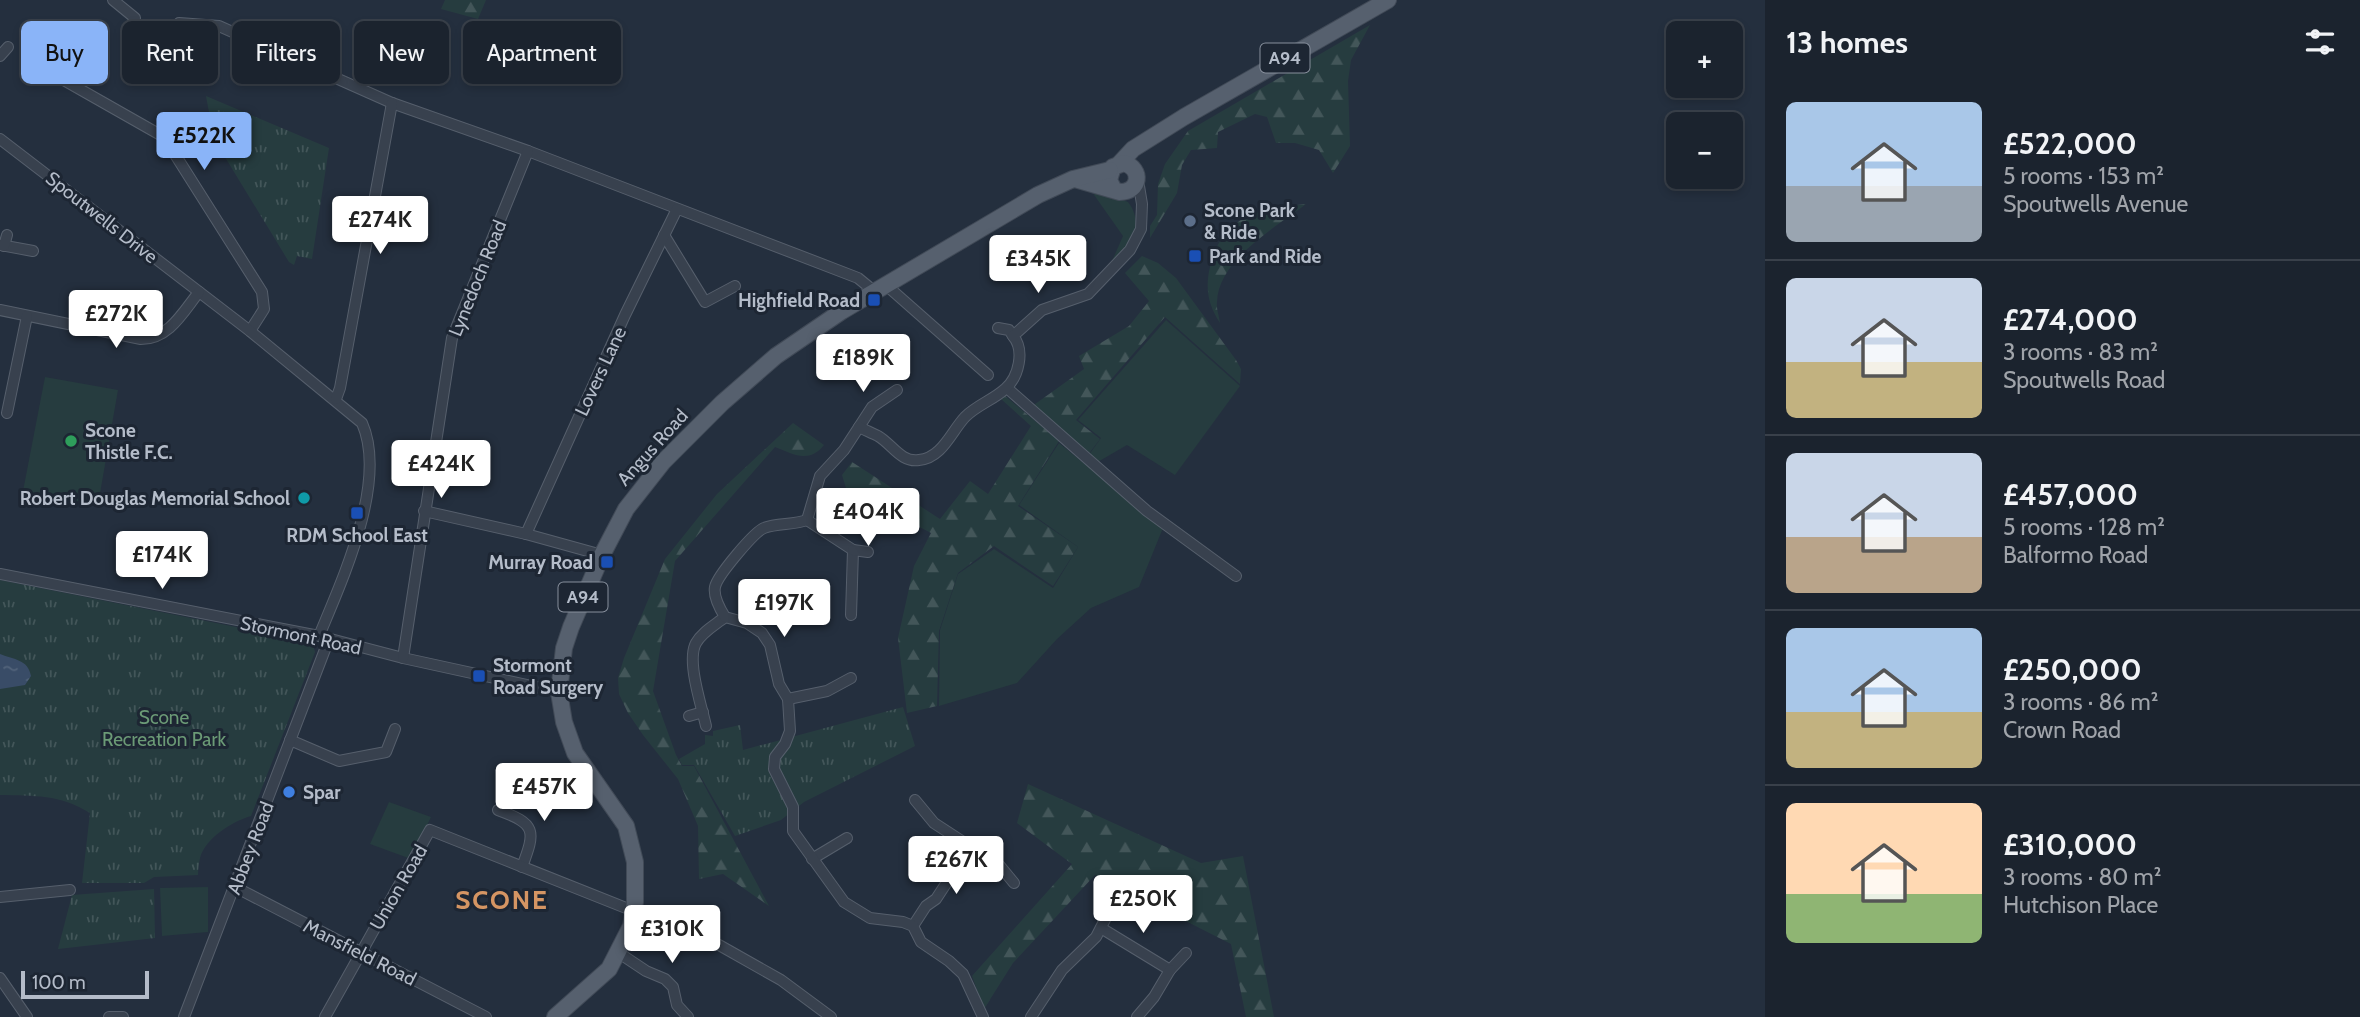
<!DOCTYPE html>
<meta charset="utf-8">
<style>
:root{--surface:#1b232e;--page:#282f3a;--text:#f1f3f6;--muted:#a0a4aa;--line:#39404a;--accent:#8ab4f8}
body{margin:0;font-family:Cabin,sans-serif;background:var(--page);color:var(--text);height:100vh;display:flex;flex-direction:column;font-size:26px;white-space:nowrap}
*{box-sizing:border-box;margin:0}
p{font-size:23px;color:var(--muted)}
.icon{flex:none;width:38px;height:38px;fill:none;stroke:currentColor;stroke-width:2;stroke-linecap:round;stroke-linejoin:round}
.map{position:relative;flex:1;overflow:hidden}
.sheet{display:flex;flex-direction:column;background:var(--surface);width:595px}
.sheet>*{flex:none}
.banner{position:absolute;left:21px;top:21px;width:665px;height:63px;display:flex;gap:14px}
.fabs{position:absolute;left:1666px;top:21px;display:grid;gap:14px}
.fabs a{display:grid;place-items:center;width:77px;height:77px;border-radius:10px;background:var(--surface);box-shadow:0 4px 10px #0003,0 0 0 2px var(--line);font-size:35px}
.scale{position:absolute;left:21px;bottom:18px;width:128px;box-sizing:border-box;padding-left:7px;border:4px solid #b4bcc9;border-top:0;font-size:19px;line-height:24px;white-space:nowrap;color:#b4bcc9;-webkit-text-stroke:5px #1d2633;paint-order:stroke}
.price{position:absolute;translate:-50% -60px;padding:0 16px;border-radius:7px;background:#fff;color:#222;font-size:23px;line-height:46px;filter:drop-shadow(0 2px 4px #0008)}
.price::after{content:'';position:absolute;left:50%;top:42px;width:21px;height:16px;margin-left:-10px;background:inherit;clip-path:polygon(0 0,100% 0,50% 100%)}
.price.selected{background:var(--accent);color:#111}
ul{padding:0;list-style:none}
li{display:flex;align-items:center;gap:21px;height:175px;padding:0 21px}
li+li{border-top:2px solid var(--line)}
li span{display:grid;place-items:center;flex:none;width:196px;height:140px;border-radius:10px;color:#555}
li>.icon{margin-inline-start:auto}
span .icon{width:84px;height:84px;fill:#fffc;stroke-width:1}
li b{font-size:30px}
h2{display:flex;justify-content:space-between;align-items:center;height:84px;padding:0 21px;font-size:30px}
.chip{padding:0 24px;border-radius:10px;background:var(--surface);box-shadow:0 4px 10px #0003,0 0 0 2px var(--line);font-size:24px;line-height:63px}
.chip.selected{background:var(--accent);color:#111}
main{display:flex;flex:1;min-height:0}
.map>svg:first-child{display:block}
</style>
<main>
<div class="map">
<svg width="1765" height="1017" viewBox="0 0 1765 1017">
<defs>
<pattern id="forest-firs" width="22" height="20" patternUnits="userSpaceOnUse" patternTransform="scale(1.75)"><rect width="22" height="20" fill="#263c3f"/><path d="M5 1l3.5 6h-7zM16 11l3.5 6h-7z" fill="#435659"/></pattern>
<pattern id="park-tufts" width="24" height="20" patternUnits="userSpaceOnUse" patternTransform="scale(1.75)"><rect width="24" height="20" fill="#263c3f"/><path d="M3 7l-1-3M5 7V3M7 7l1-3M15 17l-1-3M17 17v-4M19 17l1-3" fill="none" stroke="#435659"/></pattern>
<pattern id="water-ripples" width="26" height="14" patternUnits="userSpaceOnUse" patternTransform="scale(1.75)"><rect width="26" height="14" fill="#394c67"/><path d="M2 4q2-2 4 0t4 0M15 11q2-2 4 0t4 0" fill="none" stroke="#53647b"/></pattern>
</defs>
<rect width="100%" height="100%" fill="#242f3e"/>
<g fill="#263c3f">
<path d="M1095,189l33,13c17,21 3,45 -16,59l11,-25 -31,-44z"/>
<path d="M1166,320l74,66 -65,89 -48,-30 -31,18 -8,-7 13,-18 -23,-18z"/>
<path d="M45,377l73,13 -20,115 -75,-14z"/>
<path d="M1059,443l104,85 -24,59 -48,21 -34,31 -40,44 -78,23 1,-76 18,-56 36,-25 59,39 25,-41 -59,-42z"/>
<path d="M389,802l42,15 -20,42 -41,-15z"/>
<path d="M208,887v45l-46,4 -2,-48z"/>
</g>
<g fill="url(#forest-firs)">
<path d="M445,0h41l-8,19 -37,-10z"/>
<path d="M1370,25l-19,35 -3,21 2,65 -17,27 -14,-23 -24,-7h-19l-9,-26 -12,-3 -37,18 -1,16 -26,2 -9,15 -5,28 -27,45v-12l7,-11 1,-31 7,-20 23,-33z"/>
<path d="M1306,204c-30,23 -88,56 -89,98 -1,6 2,14 3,21 -12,-18 -15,-35 -10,-56 12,-51 49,-59 96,-63z"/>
<path d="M1142,256l16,7 18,15 60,82 5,9 -1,15 -75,-67 -89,103 24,19 -13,17 -56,-49 53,-38 -5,-13 50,-30 20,-25 -24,-28z"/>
<path d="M1004,395l55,46 -41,65 60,41 -25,39 -59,-40 -36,27 -19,58 -2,75 -30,7 -9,-75 16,-72 17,-33 -85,-45 -4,-13 10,-13 88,57 30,-38 18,13 43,-68 -30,-27z"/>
<path d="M793,423l31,22c-15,19 -31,9 -49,2l-100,114 -22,130 23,64 6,11h12l75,140 -46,-32 -24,5 -1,-53 -20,-47 -35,-44 -15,-22 -9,-19 -1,-16 6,-20 41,-99 52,-65z"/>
<path d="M1028,784l173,79 42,-7 31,161h-28l-15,-73 -136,-69 -82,88 -29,46 -12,-33 100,-112 -55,-41z"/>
</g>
<g fill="url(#park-tufts)">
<path d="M206,96l123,52 -17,111 -15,-3 -3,9 -5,-3 -75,-123z"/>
<path d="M0,580l301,60 12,5 2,7 -64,164c-18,5 -46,22 -51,42 -1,5 -2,11 -2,17l-44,2 -10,6h-62l8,-70c-31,-19 -55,-17 -90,-18z"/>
<path d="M903,707l12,39 -111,56 -23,18 -46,16 -41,-71h-12l-3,-6 26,-15v-9l8,1v-5l27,-6 3,25z"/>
<path d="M154,889l1,49 -97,11 14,-54z"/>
</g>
<path fill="url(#water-ripples)" d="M0,654c14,6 28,5 31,22l-6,9 -25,4z"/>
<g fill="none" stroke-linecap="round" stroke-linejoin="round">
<g stroke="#565f6c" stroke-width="12">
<g id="street">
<path d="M113,0l22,18"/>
<path d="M179,23l40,3 173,77 136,48 330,127 17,14"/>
<path d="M0,56l8,-9"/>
<path d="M46,70l118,67 98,155 2,17 -14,22"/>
<path d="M0,139l250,192 112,92c26,59 -20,157 -43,213"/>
<path d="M664,235l41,67 30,-16"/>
<path d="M0,245l33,6"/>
<path d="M4,246l3,-11"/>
<path d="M886,285l102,90"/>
<path d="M0,310l141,29c28,0 42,-27 58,-47"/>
<path d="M998,328l11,2 4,6"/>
<path d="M1007,388l140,123 89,65"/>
<path d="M336,399l4,-11 52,-285"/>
<path d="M7,413l20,-97"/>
<path d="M859,427l13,-20 25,-17"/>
<path d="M424,511l102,23 76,21"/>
<path d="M807,520l46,30 -2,65"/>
<path d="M526,534l99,-219 52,-106"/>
<path d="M853,550l15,2"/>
<path d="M0,574l319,62 84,22 156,34"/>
<path d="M403,658l49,-320 76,-187"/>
<path d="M788,699l39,-8 24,-13"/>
<path d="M689,716l14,-4"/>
<path d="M706,726c-4,-19 -20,-65 -10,-83 6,-11 19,-18 29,-26"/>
<path d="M290,740l49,21 47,-9 9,-23"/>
<path d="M915,800l19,23 66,43 14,17"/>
<path d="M498,810c38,14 38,20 24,57"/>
<path d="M812,859l35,-21"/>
<path d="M235,887l251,130"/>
<path d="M0,897l70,-7"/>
<path d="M913,926l13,-20 10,-7 34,-52"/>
<path d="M1101,928l69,42 16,-17"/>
<path d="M619,953l27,18 19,8 8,8 4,18 11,12"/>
<path d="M0,978l27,39"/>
<path d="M109,1017h14"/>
<path d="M184,1017l145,-378"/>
<path d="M325,1017l105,-187 289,115 62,35 50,37"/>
<path d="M983,1017l-20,-43 -14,-13 -28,-19 -8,-16 -10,-4 -33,-4 -26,-16 -51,-71v-24l-19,-38 1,-12 10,-13 5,-13 -2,-32 -9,-15 -9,-39 -8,-12 -15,-10 -22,-6c-5,-8 -12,-20 -10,-30 2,-11 39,-55 49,-59 13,-5 30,-3 43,-8l13,-44 24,-26 15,-23c6,3 13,6 19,9 14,8 23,27 41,24 23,-2 32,-28 46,-43 12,-12 28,-17 40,-28 14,-12 20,-39 8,-53l29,-26 46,-16 42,-44 11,-21 1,-25 -4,-24"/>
<path d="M1031,1017l31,-47 34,-33 16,-31"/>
<path d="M1137,1017l17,-20 16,-27"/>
</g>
</g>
<g stroke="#414a57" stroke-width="18">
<g id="primary">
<path d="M1120,163l13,-14 51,-32 204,-117"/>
<path d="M1075,179l45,13c20,0 23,-23 4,-29l-11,4 -4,13 4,8"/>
<path d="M555,1017l54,-48 22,-43 4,-24v-40l-9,-36 -51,-73 -11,-31 -5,-30 5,-44 7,-21 31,-72 24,-46 37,-47 59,-59 54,-47 66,-45 196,-116 35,-16 37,-9"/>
</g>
</g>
<use href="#street" stroke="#38414e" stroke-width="10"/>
<use href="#primary" stroke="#56606e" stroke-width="16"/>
</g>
<circle fill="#5c6f8a" stroke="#1d2633" stroke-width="2.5" cx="1190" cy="221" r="7"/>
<g fill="#1a4fb4" stroke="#1d2633" stroke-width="2.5">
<rect x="1188" y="249" width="14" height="14" rx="3.5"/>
<rect x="867" y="293" width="14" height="14" rx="3.5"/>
<rect x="350" y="506" width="14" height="14" rx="3.5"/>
<rect x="600" y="555" width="14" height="14" rx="3.5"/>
<rect x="472" y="669" width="14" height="14" rx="3.5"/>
</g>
<circle fill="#2e9e5b" stroke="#1d2633" stroke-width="2.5" cx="71" cy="441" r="7"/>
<circle fill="#0f9aa8" stroke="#1d2633" stroke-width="2.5" cx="304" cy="498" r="7"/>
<circle fill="#3f7fe0" stroke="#1d2633" stroke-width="2.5" cx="289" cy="792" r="7"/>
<g text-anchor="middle" stroke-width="6" stroke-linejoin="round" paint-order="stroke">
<g fill="#1d2633" stroke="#878f9c" stroke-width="2">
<rect x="1260.5" y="43.5" width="49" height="29" rx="5"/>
<rect x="558.5" y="582.5" width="49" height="29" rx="5"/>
</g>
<g font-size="18" font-weight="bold" fill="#b4bcc9">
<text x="1285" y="64">A94</text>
<text x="583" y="603">A94</text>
</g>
<g font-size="19" font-weight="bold" fill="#b4bcc9" stroke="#1d2633" text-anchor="start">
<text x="1204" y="217">Scone Park<tspan x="1204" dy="22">&amp; Ride</tspan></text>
<text x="1209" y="263">Park and Ride</text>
<text x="860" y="307" text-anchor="end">Highfield Road</text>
<text x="85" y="437">Scone<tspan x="85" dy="22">Thistle F.C.</tspan></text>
<text x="290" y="505" text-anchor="end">Robert Douglas Memorial School</text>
<text x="357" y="542" text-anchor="middle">RDM School East</text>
<text x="593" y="569" text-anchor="end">Murray Road</text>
<text x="493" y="672">Stormont<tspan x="493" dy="22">Road Surgery</tspan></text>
<text x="303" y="799">Spar</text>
</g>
<g font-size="19" fill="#b4bcc9" stroke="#1d2633">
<text transform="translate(102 217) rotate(38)" y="7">Spoutwells Drive</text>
<text transform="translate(477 278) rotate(-68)" y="7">Lynedoch Road</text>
<text transform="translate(600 371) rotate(-65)" y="7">Lovers Lane</text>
<text transform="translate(652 447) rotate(-48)" y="7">Angus Road</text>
<text transform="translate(301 635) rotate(12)" y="7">Stormont Road</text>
<text transform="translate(250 848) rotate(-69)" y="7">Abbey Road</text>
<text transform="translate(398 887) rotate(-60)" y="7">Union Road</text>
<text transform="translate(360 952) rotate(27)" y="7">Mansfield Road</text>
</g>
<g font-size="19" fill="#6b9a76" stroke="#1d2633">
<text x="164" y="724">Scone<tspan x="164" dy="22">Recreation Park</tspan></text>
</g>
<g font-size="26" font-weight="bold" letter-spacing="2" fill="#d59563" stroke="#1d2633">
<text x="502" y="909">SCONE</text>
</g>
</g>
</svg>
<div class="fabs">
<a>+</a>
<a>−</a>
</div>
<div class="scale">100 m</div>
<b class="price selected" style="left:204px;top:172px">£522K</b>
<b class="price" style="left:380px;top:256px">£274K</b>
<b class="price" style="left:1038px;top:295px">£345K</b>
<b class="price" style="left:116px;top:350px">£272K</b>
<b class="price" style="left:863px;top:394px">£189K</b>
<b class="price" style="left:441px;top:500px">£424K</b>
<b class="price" style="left:868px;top:548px">£404K</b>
<b class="price" style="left:162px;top:591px">£174K</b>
<b class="price" style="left:784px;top:639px">£197K</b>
<b class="price" style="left:544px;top:823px">£457K</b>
<b class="price" style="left:956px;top:896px">£267K</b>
<b class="price" style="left:1143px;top:935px">£250K</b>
<b class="price" style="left:672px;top:965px">£310K</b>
<div class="banner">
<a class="chip selected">Buy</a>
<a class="chip">Rent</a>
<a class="chip">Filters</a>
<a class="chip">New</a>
<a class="chip">Apartment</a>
</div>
</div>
<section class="sheet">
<h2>13 homes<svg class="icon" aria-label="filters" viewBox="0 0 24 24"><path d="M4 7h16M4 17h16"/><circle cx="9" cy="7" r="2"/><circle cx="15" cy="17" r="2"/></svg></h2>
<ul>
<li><span style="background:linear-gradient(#a9c7e8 60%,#9aa5b1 0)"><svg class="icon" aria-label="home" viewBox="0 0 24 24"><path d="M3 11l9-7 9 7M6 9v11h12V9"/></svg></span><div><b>£522,000</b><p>5 rooms · 153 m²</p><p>Spoutwells Avenue</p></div></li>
<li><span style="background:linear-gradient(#c9d6e8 60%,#c2b280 0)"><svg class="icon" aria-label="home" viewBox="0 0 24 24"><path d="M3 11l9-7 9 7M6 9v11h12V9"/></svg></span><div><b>£274,000</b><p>3 rooms · 83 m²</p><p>Spoutwells Road</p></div></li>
<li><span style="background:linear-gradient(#c9d6e8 60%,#b9a48a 0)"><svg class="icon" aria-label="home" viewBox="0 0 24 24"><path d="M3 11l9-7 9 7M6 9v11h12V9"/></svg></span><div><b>£457,000</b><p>5 rooms · 128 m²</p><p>Balformo Road</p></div></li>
<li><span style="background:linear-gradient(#a9c7e8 60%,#c2b280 0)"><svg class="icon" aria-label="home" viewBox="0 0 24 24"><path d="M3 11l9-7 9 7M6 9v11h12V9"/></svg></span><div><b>£250,000</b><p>3 rooms · 86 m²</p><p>Crown Road</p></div></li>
<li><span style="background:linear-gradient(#ffd9b3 65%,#8fb573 0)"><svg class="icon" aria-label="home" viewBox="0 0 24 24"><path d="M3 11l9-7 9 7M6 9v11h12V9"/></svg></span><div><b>£310,000</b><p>3 rooms · 80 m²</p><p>Hutchison Place</p></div></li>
</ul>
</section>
</main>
